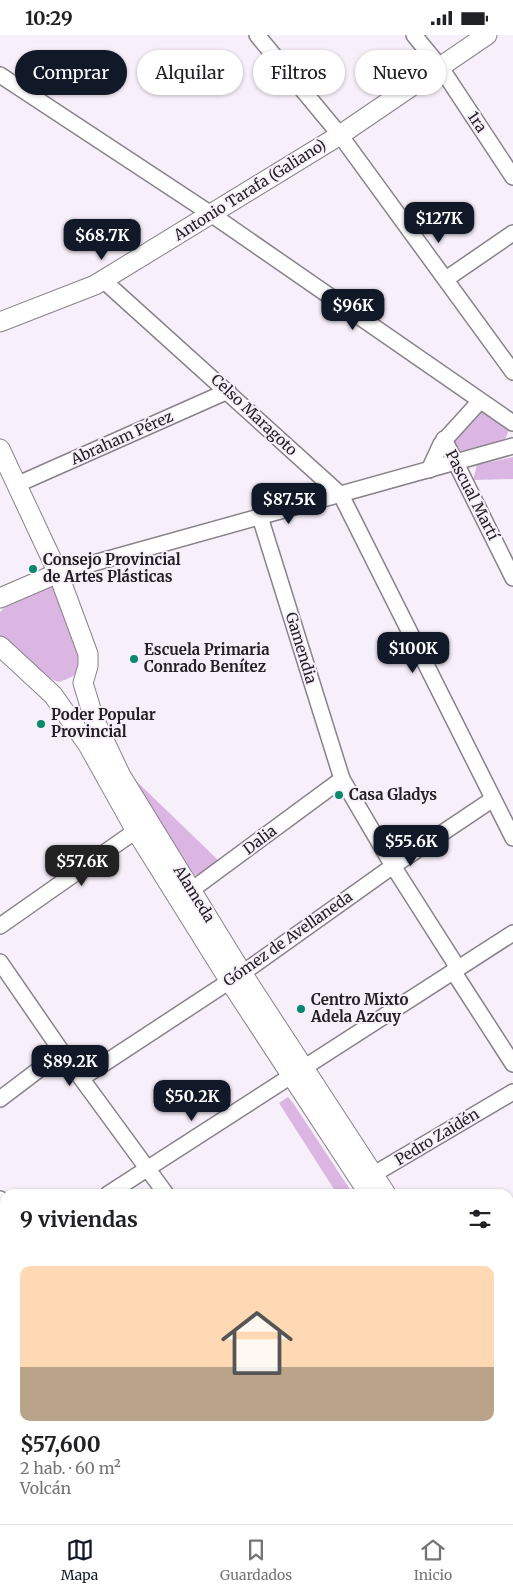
<!DOCTYPE html>
<html lang="es">
<meta charset="utf-8">
<style>
:root{--surface:#fff;--page:#f6f6f6;--text:#202124;--muted:#757577;--line:#e0e0e0;--accent:#111827}
body{margin:0;font-family:Merriweather,serif;background:var(--page);color:var(--text);height:100vh;display:flex;flex-direction:column;font-size:19px;white-space:nowrap}
*{box-sizing:border-box;margin:0}
p{font-size:16px;color:var(--muted)}
.icon{flex:none;width:28px;height:28px;fill:none;stroke:currentColor;stroke-width:2;stroke-linecap:round;stroke-linejoin:round}
.map{position:relative;flex:1;overflow:hidden}
.panel{position:absolute;left:0px;top:1154px;width:514px;height:336px;display:flex;flex-direction:column;background:var(--surface);border-radius:15px 15px 0 0;box-shadow:0 1px 4px #0004}
.panel>*{flex:none}
.top-card{position:absolute;left:15px;top:15px;width:484px;height:45px;display:flex;gap:10px}
.price{position:absolute;translate:-50% -42px;padding:0 11px;border-radius:10px;background:var(--accent);color:#fff;font-size:16px;line-height:32px;filter:drop-shadow(0 1px 2px #0008)}
.price::after{content:'';position:absolute;left:50%;top:30px;width:15px;height:11px;margin-left:-8px;background:inherit;clip-path:polygon(0 0,100% 0,50% 100%)}
.price.current{background:#222;color:#fff}
ul{padding:0;list-style:none}
li{display:grid;align-content:center;gap:10px;height:265px;padding:0 20px}
li+li{border-top:1px solid var(--line)}
li span{display:grid;place-items:center;height:155px;border-radius:10px;color:#555}
li>.icon{margin-inline-start:auto}
span .icon{width:90px;height:90px;fill:#fffc;stroke-width:1}
li b{font-size:21px}
h2{display:flex;justify-content:space-between;align-items:center;height:60px;padding:0 20px;font-size:21px}
.tag{padding:0 18px;border-radius:22px;background:var(--surface);box-shadow:0 1px 4px #0004;font-size:18px;line-height:45px}
.tag.current{background:var(--accent);color:#fff}
.status{display:flex;justify-content:space-between;align-items:center;height:35px;padding:0 25px;background:var(--surface);direction:ltr}
.status svg{height:14px;fill:currentColor}
.menu{display:flex;justify-content:space-around;align-items:center;height:70px;border-top:1px solid var(--line);background:var(--surface);font-size:14px;color:var(--muted)}
.menu a{display:grid;justify-items:center;gap:2px}
.menu .current{color:var(--accent)}
.map>svg:first-child{display:block}
</style>
<div class="status"><b>10:29</b><svg viewBox="0 0 49 12"><path d="M0 12V9h3v3zM5 12V6h3v6zM10 12V3h3v9zM15 12V0h3v12zM26 1h20v11H26zM47 4h2v5h-2z"/></svg></div>
<div class="map">
<svg width="513" height="1489" viewBox="0 0 513 1489">
<rect width="100%" height="100%" fill="#f7eff9"/>
<path fill="#ede0f0" d="M44,1485h169l2,4h-177z"/>
<g fill="#dbb6e2">
<path d="M483,375l26,20 -4,9 -48,18 -7,-14z"/>
<path d="M513,422v22l-40,1 4,-15z"/>
<path d="M42,551h10l6,4 25,75c-5,11 -14,13 -24,17l-8,-3 -51,-43v-24l15,-14z"/>
<path d="M131,741l88,85c-11,9 -18,16 -33,14z"/>
<path d="M288,1062l5,6 60,91h-16l-58,-91z"/>
</g>
<g fill="none" stroke-linecap="round" stroke-linejoin="round">
<g stroke="#89828a" stroke-width="18">
<g id="minor">
<path d="M257,0l83,100 173,237"/>
<path d="M414,0l27,33 72,109"/>
<path d="M0,40l211,139 302,209"/>
<path d="M446,244l67,-46"/>
<path d="M103,245l238,215 172,343"/>
<path d="M444,404l69,139"/>
<path d="M429,435l12,-26 39,-43"/>
<path d="M16,450l212,-94"/>
<path d="M260,482l82,262 51,87 65,102"/>
<path d="M58,538l455,-127"/>
<path d="M182,862l160,-118"/>
<path d="M0,891l144,-101"/>
<path d="M0,927l62,90 104,142"/>
<path d="M453,936l60,93"/>
<path d="M82,1043l172,-113 139,-99 100,-67"/>
<path d="M0,1064l62,-47"/>
<path d="M364,1145l149,-88"/>
<path d="M108,1159l405,-261"/>
<path d="M0,1164l5,6"/>
<path d="M509,1224l4,-3"/>
<path d="M0,1228l5,-3"/>
<path d="M0,1321l5,8"/>
<path d="M276,1485l3,4"/>
<path d="M405,1485v4"/>
</g>
</g>
<g stroke="#89828a" stroke-width="21">
<g id="major">
<path d="M0,287l95,-37 245,-150 147,-100"/>
<path d="M0,414l58,124 30,81v12l-5,17 11,36 27,57 121,197 144,221"/>
<path d="M0,563l58,-25"/>
<path d="M0,611l53,49 35,50 48,86 93,149 140,214"/>
<path d="M509,1360l4,7"/>
<path d="M17,1489l6,-4"/>
</g>
</g>
<use href="#minor" stroke="#fff" stroke-width="15"/>
<use href="#major" stroke="#fff" stroke-width="19"/>
</g>
<g fill="#08886c" stroke="#f7eff9" stroke-width="2">
<circle cx="33" cy="534" r="5"/>
<circle cx="134" cy="624" r="5"/>
<circle cx="41" cy="689" r="5"/>
<circle cx="339" cy="760" r="5"/>
<circle cx="301" cy="974" r="5"/>
</g>
<g text-anchor="middle" stroke-width="4" stroke-linejoin="round" paint-order="stroke">
<g font-size="15" fill="#242125" stroke="#f7eff9">
<text transform="translate(477 87) rotate(56)" y="5">1ra</text>
<text transform="translate(250 155) rotate(-32)" y="5">Antonio Tarafa (Galiano)</text>
<text transform="translate(254 380) rotate(43)" y="5">Celso Maragoto</text>
<text transform="translate(122 403) rotate(-24)" y="5">Abraham Pérez</text>
<text transform="translate(472 460) rotate(63)" y="5">Pascual Martí</text>
<text transform="translate(301 613) rotate(73)" y="5">Gamendia</text>
<text transform="translate(260 805) rotate(-37)" y="5">Dalia</text>
<text transform="translate(194 859) rotate(58)" y="5">Alameda</text>
<text transform="translate(288 904) rotate(-35)" y="5">Gómez de Avellaneda</text>
<text transform="translate(437 1102) rotate(-31)" y="5">Pedro Zaidén</text>
</g>
<g font-size="15" font-weight="bold" fill="#242125" stroke="#f7eff9" text-anchor="start">
<text x="43" y="530">Consejo Provincial<tspan x="43" dy="17">de Artes Plásticas</tspan></text>
<text x="144" y="620">Escuela Primaria<tspan x="144" dy="17">Conrado Benítez</tspan></text>
<text x="51" y="685">Poder Popular<tspan x="51" dy="17">Provincial</tspan></text>
<text x="349" y="765">Casa Gladys</text>
<text x="311" y="970">Centro Mixto<tspan x="311" dy="17">Adela Azcuy</tspan></text>
</g>
</g>
</svg>
<b class="price" style="left:439px;top:209px">$127K</b>
<b class="price" style="left:102px;top:226px">$68.7K</b>
<b class="price" style="left:353px;top:296px">$96K</b>
<b class="price" style="left:289px;top:490px">$87.5K</b>
<b class="price" style="left:413px;top:639px">$100K</b>
<b class="price" style="left:411px;top:832px">$55.6K</b>
<b class="price current" style="left:82px;top:852px">$57.6K</b>
<b class="price" style="left:70px;top:1052px">$89.2K</b>
<b class="price" style="left:192px;top:1087px">$50.2K</b>
<div class="top-card">
<a class="tag current">Comprar</a>
<a class="tag">Alquilar</a>
<a class="tag">Filtros</a>
<a class="tag">Nuevo</a>
</div>
<section class="panel">
<h2>9 viviendas<svg class="icon" aria-label="filters" viewBox="0 0 24 24"><path d="M4 7h16M4 17h16"/><circle cx="9" cy="7" r="2"/><circle cx="15" cy="17" r="2"/></svg></h2>
<ul>
<li><span style="background:linear-gradient(#ffd9b3 65%,#b9a48a 0)"><svg class="icon" aria-label="home" viewBox="0 0 24 24"><path d="M3 11l9-7 9 7M6 9v11h12V9"/></svg></span><div><b>$57,600</b><p>2 hab. · 60 m²</p><p>Volcán</p></div></li>
</ul>
</section>
</div>
<nav class="menu">
<a class="current"><svg class="icon" aria-label="map" viewBox="0 0 24 24"><path d="M3 6l6-2 6 2 6-2v14l-6 2-6-2-6 2zM9 4v14M15 6v14"/></svg>Mapa</a>
<a><svg class="icon" aria-label="saved" viewBox="0 0 24 24"><path d="M7 4h10v16l-5-4-5 4z"/></svg>Guardados</a>
<a><svg class="icon" aria-label="home" viewBox="0 0 24 24"><path d="M3 11l9-7 9 7M6 9v11h12V9"/></svg>Inicio</a>
</nav>
